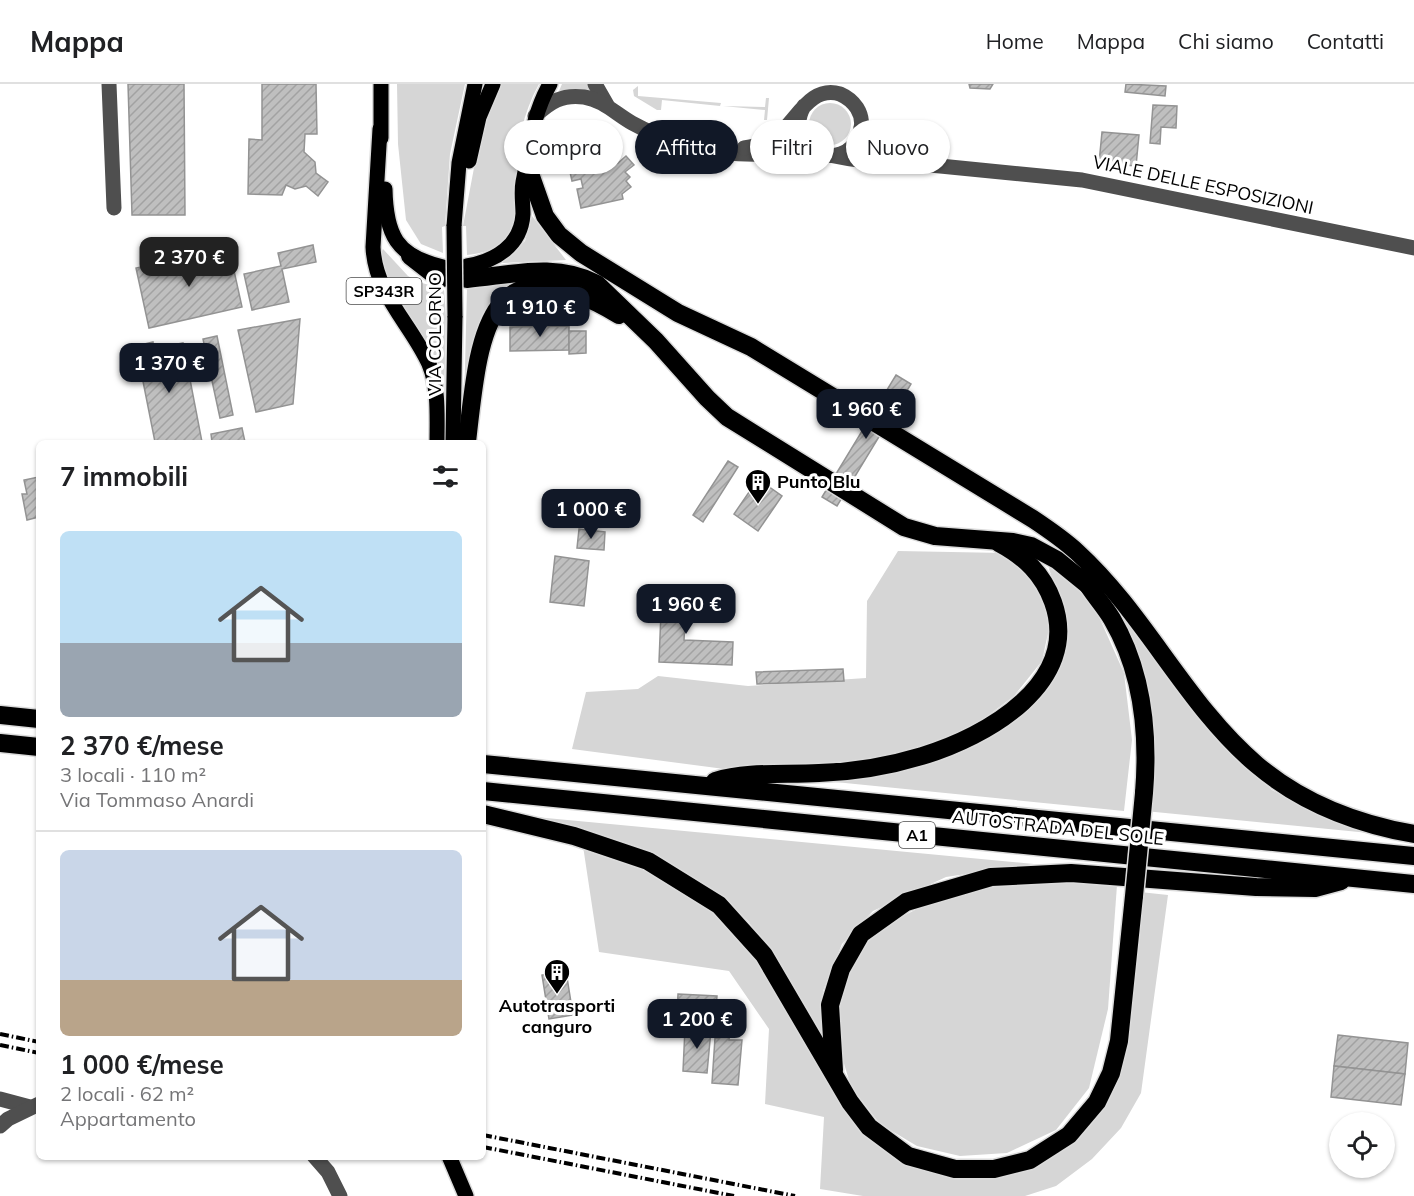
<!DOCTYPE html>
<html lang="it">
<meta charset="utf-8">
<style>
:root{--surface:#fff;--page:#f2f2f2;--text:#202124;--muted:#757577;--line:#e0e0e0;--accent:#111827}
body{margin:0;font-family:Mulish,sans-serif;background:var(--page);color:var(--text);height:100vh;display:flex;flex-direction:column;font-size:22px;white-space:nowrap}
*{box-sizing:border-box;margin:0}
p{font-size:20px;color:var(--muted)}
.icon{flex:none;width:33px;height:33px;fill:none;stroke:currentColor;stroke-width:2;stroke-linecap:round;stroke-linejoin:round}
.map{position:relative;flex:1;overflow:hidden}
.side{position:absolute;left:36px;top:356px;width:450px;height:720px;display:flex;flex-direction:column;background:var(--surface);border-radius:9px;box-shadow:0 2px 4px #0004}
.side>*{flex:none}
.hud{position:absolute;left:504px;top:36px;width:570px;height:54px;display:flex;gap:12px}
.controls{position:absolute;left:1329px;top:1028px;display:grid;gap:12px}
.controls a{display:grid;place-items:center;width:66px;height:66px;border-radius:50%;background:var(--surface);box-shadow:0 2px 4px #0004;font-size:30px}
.price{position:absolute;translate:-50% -51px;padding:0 14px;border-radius:12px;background:var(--accent);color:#fff;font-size:20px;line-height:39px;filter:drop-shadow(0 2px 3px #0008)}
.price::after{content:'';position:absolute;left:50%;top:36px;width:18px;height:14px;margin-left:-9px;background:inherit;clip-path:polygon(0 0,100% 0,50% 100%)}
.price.on{background:#222;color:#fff}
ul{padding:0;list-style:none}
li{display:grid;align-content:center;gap:12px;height:318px;padding:0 24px}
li+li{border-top:2px solid var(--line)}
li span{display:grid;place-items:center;height:186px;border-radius:9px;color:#555}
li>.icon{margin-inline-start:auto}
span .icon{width:108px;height:108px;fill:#fffc;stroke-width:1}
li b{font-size:26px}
h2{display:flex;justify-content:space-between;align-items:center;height:72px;padding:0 24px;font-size:26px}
.pill{padding:0 21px;border-radius:27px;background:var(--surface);box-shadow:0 2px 4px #0004;font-size:21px;line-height:54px}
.pill.on{background:var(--accent);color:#fff}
header{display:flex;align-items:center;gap:36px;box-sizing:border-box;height:84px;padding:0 30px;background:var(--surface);border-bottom:2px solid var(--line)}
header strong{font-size:28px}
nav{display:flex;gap:33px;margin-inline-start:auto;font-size:21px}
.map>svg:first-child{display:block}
</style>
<header>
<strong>Mappa</strong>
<nav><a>Home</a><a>Mappa</a><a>Chi siamo</a><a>Contatti</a></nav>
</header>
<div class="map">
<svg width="1414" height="1112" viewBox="0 0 1414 1112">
<defs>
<pattern id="building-hatch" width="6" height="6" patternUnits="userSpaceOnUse" patternTransform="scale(1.5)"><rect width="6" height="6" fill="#bfbfbf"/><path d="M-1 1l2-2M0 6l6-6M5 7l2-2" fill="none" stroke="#a2a2a2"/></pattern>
</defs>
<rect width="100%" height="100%" fill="#fff"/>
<g fill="#d6d6d6">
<path d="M397,0h68l-15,70 -5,72 -3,1 1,26 -22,-9 -15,-24 -8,-76z"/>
<path d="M500,0h39c-16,29 -23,62 -23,95 0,14 4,33 0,46 -7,22 -30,28 -49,30l-1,-29h-3l18,-95z"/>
<path d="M562,0h27l5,8 -35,-1z"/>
<path d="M638,2v10l83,7 -1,3 -58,-6 -1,10h-4l-23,-14 -1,-6z"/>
<path d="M766,14h3l-2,22h-3l1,-10 -42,-4 42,1z"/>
<circle cx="830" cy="40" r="21"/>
<path d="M532,132l34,44 -64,3 23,-22z"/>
<path d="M383,165l25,27 14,7 22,6 2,28 -2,86c-1,-11 -1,-22 -5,-32 -9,-26 -68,-99 -56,-122z"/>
<path d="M526,198l-16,7 -46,117 3,-118z"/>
<path d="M898,467l106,2 16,12 21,25 9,34 -8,37 -28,35 -40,30 -57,23 -69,14 -116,7 -160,-21 14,-57 52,-3 20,-13 90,10 118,-8 1,-77z"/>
<path d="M1051,479l25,21 24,35 24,54 8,67 -8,71 -319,-32 132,-22 105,-69 20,-80 -13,-39z"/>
<path d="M1107,513l121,154 44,39 53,28 44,15 -224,-22 6,-63z"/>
<path d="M525,732l509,48 -88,13 -73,34 -31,33 -19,47 -2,41 -4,1 -35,-66 -34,-46 -44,-37 -62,-35z"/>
<path d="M583,762l66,21 58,37 52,53 80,143 71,62 106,8 89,-71 35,-207 28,3 -27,198 -20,35 -29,31 -36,27 -31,10h-162l-43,-7 4,-72 -59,-13 4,-75 -40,-58 -130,-19z"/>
<path d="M1033,797l84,4 -9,124 -19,79 -33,42 -49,23 -47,3 -43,-10 -37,-22 -29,-37 -14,-47 3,-54 34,-55 74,-38z"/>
</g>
<g fill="url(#building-hatch)" stroke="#939393" stroke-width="1.5">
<path d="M128,0h56l1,131h-53z"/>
<path d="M262,0h54l1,50h-12l-1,18 11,10 1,11 12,9 -10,14 -12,-10 -11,3 -9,-4 -4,10 -34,-1 1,-55 13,1z"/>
<path d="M969,0h24l-3,5 -20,-1z"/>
<path d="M1126,0l40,2 -1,10 -40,-4z"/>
<path d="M1153,21l24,1 -1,22 -15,-1 -1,17 -10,-1z"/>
<path d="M594,44l4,20 16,-4 4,19 8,-7 8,9 -9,7 5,5 -4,4 5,6 -9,7 1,5 -42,9 -4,-19 6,-1 -2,-9 -9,2 -6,-27 10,-3 -4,-18z"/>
<path d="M1102,48l37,3 -3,31 -37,-3z"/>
<path d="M313,161l3,17 -34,7 7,33 -37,8 -8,-36 37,-8 -3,-13z"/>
<path d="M229,164l13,59 -93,21 -13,-60z"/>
<path d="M300,235l-7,85 -37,8 -18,-82z"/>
<path d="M569,242v24l-59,1v-24z"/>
<path d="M569,247h17v22l-17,1z"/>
<path d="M217,252l16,79 -13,3 -17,-79z"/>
<path d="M153,258l1,7 29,-6 19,99h-47l-19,-96z"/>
<path d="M896,291l15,9 -74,122 -15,-9z"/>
<path d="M242,344l3,14h-35h2l-1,-8z"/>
<path d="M728,377l10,6 -35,55 -10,-7z"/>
<path d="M39,393v40l-12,3 -5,-26h5l-3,-14z"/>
<path d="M758,395l24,17 -24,35 -24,-17z"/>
<path d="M579,445l26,3 -1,18 -27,-2z"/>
<path d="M555,472l34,5 -5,45 -34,-4z"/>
<path d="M662,503l25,1 -3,52 49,2 -1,23 -73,-3z"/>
<path d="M843,585l1,12 -87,3 -1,-12z"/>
<path d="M566,887l7,44 -24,4 -7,-44z"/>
<path d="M678,910l39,2 -2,23 -38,-1z"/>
<path d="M685,944l26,2 -4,43 -24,-2z"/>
<path d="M719,947l11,1 -1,8h13l-4,45 -26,-2 3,-45h4z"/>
<path d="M1338,951l70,8 -3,31 -71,-8z"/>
<path d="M1334,982l71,8 -4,31 -70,-8z"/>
</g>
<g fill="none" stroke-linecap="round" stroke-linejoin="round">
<g stroke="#dbdbdb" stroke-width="18">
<g id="major">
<path d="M381,0v54"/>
<path d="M380,45l-7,118c2,47 38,77 56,117 10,24 8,53 8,78"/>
<path d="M469,77l10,-44 14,-33"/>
<path d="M385,105c1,46 11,67 58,78"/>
<path d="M454,142l5,-63 16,-79"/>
<path d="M467,182c28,-5 54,-20 56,-52 0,-10 -2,-22 0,-32 7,-34 9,-67 27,-98"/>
<path d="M453,358l2,-126"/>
<path d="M449,1072l17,40"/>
</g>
</g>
<g stroke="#dbdbdb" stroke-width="21">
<g id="highway">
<path d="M527,81l18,51 14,19 22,18 97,60 73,34 282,172c15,10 31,21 44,33 69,63 109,153 180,213 45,38 100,59 157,69"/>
<path d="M410,172l27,21 6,1"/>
<path d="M467,195c45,-4 88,-17 130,5l59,57 51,57 20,19 177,110 31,9 78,6 18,4 26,14 32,26"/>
<path d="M467,358c12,-105 18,-207 152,-127"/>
<path d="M1083,493c8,15 20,27 29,42 31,53 37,113 32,174"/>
<path d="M0,631l39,4"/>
<path d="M0,659l39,4"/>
<path d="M483,680l931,92"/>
<path d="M715,697c33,-10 70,-6 104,-8 34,-1 70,-7 103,-17 64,-19 160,-73 131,-154 -10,-28 -28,-45 -54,-59"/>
<path d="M483,707l931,93"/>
<path d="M483,730l91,22 74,25 71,44 45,50 86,147 19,25 39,29 47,13h39l36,-9 39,-25 28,-33 14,-29 8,-32 15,-145"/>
<path d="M834,986l-4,-65 11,-36 20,-35 45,-32 85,-25 80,-4 185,14 59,1 26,-7"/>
</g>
</g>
<g stroke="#4f4f4f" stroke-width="15">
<path d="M109,0l5,124"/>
<path d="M595,0l12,21"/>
<path d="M535,32c15,-14 27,-22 49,-19 19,3 32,17 48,26 13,7 28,14 42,19 41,16 106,12 150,13"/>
<path d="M861,44c2,21 17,26 35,30"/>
<path d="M744,64c13,-2 24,-5 34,-13 19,-15 32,-50 62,-41 7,3 13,8 17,14 5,8 6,18 2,27 -15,41 -79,14 -55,-29"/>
<path d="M829,71c28,6 53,9 81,8l172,17 332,68"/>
<path d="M0,1015l30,8"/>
<path d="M0,1042l8,-7 31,-15"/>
<path d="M314,1072l14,16 12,24"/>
</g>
<use href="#major" stroke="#000" stroke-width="15"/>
<use href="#highway" stroke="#000" stroke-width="18"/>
<g stroke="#000" stroke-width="4" stroke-dasharray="9 3 1.5 3" stroke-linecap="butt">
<path d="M0,950l39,8"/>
<path d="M0,961l39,8"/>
<path d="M483,1051l312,61"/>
<path d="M483,1063l251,49"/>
</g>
<g stroke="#dbdbdb" stroke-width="18" stroke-linecap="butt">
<path id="major-bridge" d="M454,142l1,90"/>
</g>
<g stroke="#dbdbdb" stroke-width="21" stroke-linecap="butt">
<path id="highway-bridge" d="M1134,812l10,-103"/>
</g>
<use href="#major-bridge" stroke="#000" stroke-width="15"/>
<use href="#highway-bridge" stroke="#000" stroke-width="18"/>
</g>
<defs>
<g id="building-pin" transform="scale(1.35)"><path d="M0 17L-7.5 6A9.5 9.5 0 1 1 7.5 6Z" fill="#000" stroke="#fff"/><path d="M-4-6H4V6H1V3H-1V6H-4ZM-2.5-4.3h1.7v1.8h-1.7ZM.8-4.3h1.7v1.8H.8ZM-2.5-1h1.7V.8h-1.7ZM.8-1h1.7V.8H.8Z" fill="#fff"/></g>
</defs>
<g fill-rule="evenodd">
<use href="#building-pin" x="758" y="398"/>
<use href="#building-pin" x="557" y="888"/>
</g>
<g text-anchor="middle" stroke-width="6" stroke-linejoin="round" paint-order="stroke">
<g fill="#fff" stroke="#4c4c4c" stroke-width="1.5">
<rect x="346.5" y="194" width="75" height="26" rx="4.5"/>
<rect x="899" y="738" width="36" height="26" rx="4.5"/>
</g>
<g font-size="16" font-weight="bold" fill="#000">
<text x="384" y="213">SP343R</text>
<text x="917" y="757">A1</text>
</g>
<g font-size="18" fill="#000" stroke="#fff">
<text transform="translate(1203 101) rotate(12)" y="6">VIALE DELLE ESPOSIZIONI</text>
<text transform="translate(435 250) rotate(-90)" y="6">VIA COLORNO</text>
<text transform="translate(1058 744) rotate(6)" y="6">AUTOSTRADA DEL SOLE</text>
</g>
<g font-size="18" font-weight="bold" fill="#000" stroke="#fff" text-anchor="start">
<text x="777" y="404">Punto Blu</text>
<text x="557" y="928" text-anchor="middle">Autotrasporti<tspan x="557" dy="21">canguro</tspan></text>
</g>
</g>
</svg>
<div class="controls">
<a><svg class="icon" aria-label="locate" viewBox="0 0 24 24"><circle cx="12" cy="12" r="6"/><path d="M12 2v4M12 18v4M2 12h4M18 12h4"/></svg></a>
</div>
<b class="price on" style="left:189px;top:204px">2 370 €</b>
<b class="price" style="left:540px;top:254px">1 910 €</b>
<b class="price" style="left:169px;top:310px">1 370 €</b>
<b class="price" style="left:866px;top:356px">1 960 €</b>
<b class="price" style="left:591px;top:456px">1 000 €</b>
<b class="price" style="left:686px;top:551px">1 960 €</b>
<b class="price" style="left:697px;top:966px">1 200 €</b>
<div class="hud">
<a class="pill">Compra</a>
<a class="pill on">Affitta</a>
<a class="pill">Filtri</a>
<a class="pill">Nuovo</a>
</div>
<section class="side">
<h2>7 immobili<svg class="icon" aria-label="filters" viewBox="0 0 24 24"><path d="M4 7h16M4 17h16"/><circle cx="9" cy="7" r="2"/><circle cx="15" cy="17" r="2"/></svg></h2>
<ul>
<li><span style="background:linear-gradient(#bfe0f5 60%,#9aa5b1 0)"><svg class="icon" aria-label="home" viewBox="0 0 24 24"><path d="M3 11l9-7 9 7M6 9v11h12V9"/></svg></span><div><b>2 370 €/mese</b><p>3 locali · 110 m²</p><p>Via Tommaso Anardi</p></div></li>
<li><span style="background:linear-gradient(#c9d6e8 70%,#b9a48a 0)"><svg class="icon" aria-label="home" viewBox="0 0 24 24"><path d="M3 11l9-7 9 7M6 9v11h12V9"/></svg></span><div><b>1 000 €/mese</b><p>2 locali · 62 m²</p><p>Appartamento</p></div></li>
</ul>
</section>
</div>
